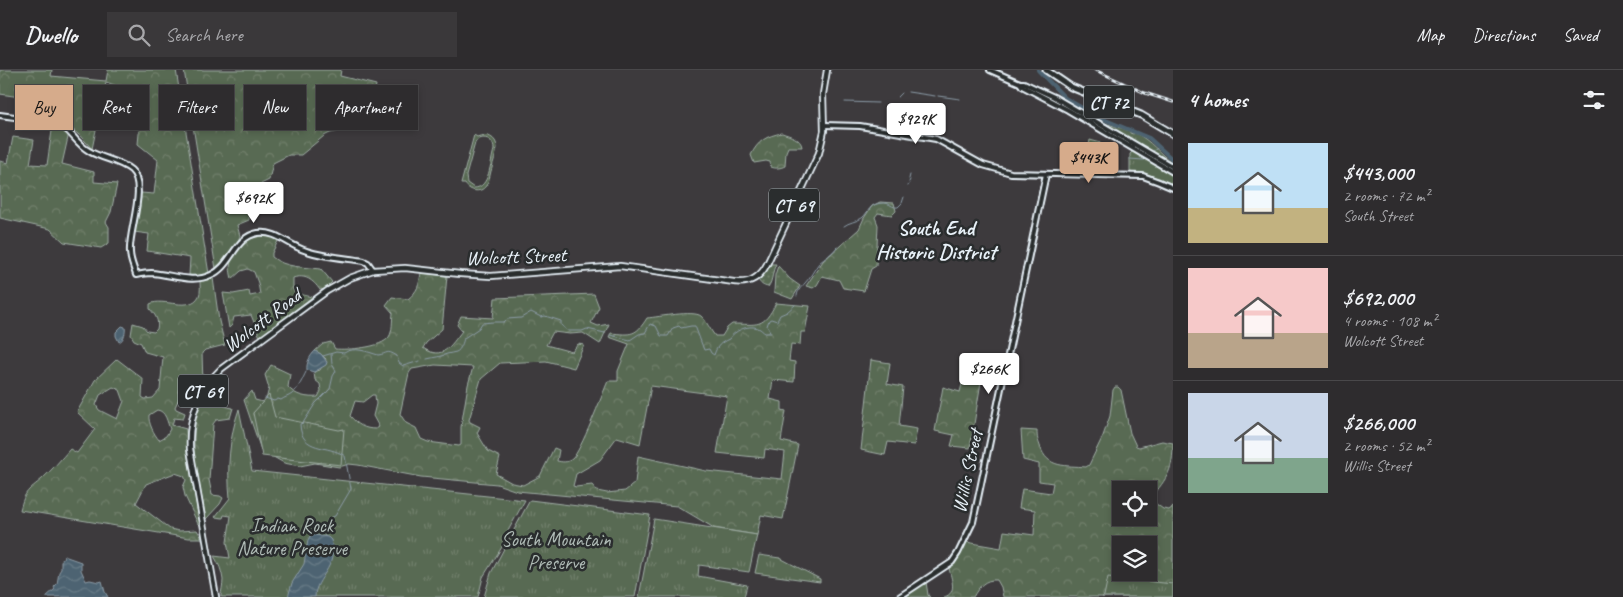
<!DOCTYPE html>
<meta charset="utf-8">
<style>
:root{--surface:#2e2c2e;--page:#3a383a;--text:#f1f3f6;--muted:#a7a7aa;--line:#49484a;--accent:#d6ab8b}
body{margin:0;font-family:Caveat,sans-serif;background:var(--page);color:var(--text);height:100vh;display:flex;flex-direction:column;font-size:19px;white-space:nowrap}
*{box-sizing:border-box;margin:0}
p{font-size:16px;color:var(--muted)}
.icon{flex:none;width:28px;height:28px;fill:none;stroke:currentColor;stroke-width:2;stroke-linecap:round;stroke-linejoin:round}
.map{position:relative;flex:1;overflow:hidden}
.panel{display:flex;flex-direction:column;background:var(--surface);width:450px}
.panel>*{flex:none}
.guide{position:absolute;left:15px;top:15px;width:475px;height:45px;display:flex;gap:10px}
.buttons{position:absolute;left:1112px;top:411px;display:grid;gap:10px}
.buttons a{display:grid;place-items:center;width:45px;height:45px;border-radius:0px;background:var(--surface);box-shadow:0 2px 8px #0003,0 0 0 1px var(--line);font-size:25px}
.price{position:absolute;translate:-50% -42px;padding:0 11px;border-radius:5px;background:#fff;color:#222;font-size:16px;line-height:32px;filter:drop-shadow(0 1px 2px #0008)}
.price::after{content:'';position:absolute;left:50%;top:30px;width:15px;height:11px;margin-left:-8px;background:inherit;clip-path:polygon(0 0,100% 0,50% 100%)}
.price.active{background:var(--accent);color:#111}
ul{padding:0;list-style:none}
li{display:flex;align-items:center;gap:15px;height:125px;padding:0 15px}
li+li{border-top:1px solid var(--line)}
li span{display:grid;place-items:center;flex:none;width:140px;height:100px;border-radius:0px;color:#555}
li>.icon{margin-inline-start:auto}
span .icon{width:60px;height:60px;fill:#fffc;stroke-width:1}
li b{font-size:21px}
h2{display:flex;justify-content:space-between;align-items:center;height:60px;padding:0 15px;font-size:21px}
.chip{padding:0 18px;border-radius:0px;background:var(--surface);box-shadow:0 2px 8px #0003,0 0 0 1px var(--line);font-size:18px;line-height:45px}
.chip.active{background:var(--accent);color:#111}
header{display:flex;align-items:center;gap:30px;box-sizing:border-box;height:70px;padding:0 25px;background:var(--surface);border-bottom:1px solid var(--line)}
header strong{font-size:24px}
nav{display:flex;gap:28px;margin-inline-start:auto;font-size:18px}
.search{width:350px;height:45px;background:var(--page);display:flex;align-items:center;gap:12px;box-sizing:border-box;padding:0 18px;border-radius:0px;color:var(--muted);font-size:19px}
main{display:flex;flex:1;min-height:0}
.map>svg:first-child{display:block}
</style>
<header>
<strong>Dwello</strong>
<div class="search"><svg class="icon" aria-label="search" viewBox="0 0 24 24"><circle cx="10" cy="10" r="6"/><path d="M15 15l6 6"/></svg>Search here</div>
<nav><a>Map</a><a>Directions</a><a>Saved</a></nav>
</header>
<main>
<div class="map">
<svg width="1173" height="527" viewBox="0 0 1173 527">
<defs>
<pattern id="grass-dots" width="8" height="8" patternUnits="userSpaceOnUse" patternTransform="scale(1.25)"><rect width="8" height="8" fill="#596a53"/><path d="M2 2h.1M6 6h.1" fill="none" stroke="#71806c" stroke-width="1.8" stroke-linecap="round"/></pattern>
<pattern id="forest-crowns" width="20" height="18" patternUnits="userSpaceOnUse" patternTransform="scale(1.25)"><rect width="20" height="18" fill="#596a53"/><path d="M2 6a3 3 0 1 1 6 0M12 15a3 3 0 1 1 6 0" fill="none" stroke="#71806c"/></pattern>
<pattern id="park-tufts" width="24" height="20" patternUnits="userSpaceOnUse" patternTransform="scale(1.25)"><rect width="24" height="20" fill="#596a53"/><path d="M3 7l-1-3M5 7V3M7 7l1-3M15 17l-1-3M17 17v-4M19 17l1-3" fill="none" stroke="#71806c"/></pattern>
<pattern id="water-waves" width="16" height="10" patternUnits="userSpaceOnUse" patternTransform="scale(1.25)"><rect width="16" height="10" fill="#4e6472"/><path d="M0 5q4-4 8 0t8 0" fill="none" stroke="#687b87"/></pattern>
</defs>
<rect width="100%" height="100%" fill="#3d3a3d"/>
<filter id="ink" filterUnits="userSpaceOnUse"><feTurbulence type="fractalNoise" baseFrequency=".02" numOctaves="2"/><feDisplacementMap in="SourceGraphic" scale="10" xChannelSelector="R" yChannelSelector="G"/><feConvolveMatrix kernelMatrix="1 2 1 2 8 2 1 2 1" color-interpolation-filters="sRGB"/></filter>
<g filter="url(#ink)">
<g fill="url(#grass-dots)" stroke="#a0aea6">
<path d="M769,194h7c-4,7 -3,17 -8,23 -5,-1 -8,-3 -10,-8z"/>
<path d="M778,196l12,13 10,7 -8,13 -18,-7 1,-17z"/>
</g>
<g fill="url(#forest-crowns)" stroke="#a0aea6" fill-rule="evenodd">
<path d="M0,0h52l-1,6 55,5 2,-11h68l33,204 -12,3 -8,-2 1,-17 -43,-7 2,-17 -15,-2 7,-39 13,1 4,-34 -20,-16 3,-31 -18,-14 -3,-12 -14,-5 -14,67c-24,-29 -35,-29 -71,-35l-1,-17 -20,-3z"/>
<path d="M184,0h157l-1,6 36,9 -1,5 -15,-2 -8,22 -8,-1 -4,22 -10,2 -6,3 -23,19h-12l-16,8 -4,17 -20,10v30l-12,5 3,11 -2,5 -22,28z"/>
<path d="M53,54l11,3 5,6 -7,31 32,8v10l23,2 -6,28 -5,10 3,5v16l-8,5 -37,-6 -14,-13 -50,-11v-57l8,2 5,-26 21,3 -4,24 17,1z"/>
<path d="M782,63c8,3 19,5 20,14h-14l-2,5 -1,14c-4,2 -9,3 -14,1l-1,-5 -4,-1 -12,2 -3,-8c7,-14 15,-19 31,-22z"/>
<path d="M880,132l14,1 2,8 -4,4 -14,-2 -3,4 3,8 -2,41 -5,3 -7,22 -21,-3 -4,-8 -17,-4 -5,9 -4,3 -7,-2 17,-25 36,-32 5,-11 8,-12z"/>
<path d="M261,165h7l11,4 -7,14v4c13,11 33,10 49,12l11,13 -7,7 -5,1c-7,-10 -15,-16 -27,-12v12l2,3 17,4 -52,40 -9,-22 -17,2 -2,8 -3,3 -6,-35 10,1 16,-3 1,5 10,-2 -2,-11 -4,-11 -6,-3 -7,2 -9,8c-1,-5 -3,-12 -1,-17 4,-14 16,-24 30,-27z"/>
<path d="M421,203l26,3 -5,53 -16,14 -3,5c20,13 27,-2 39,-17l-5,-6 4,-9 32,2 2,-20 99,-4 5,13 -8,16 7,3 11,-2 -9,20 -17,-11 -13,1 -17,-2 -7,13 26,7 6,-8 6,1 -10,23 -28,-7 -46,2 -19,16 -12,41 1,2 10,5 -3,6 11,18 12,6 -4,17 16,9 11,2 17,-9 14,-28 5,2 -2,11c5,1 10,2 15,-2 9,-8 30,-64 36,-78h10v-10l11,-27 -20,-7 2,-4c20,2 25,3 36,-15 12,-1 46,-8 54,-2 6,5 9,14 14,20h7l5,-8 5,-4c26,0 31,5 44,-21l34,3 -5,26h-4l-1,13 -9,-1 -2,17 6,1 -1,20 -21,-2 -3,19 12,3v8l4,1 -5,30 17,4 -15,74 -22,-4 -4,20 -43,-7 -37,-22 -160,-15 -20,-7 -76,-7 -63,-12 -9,-1 -10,3 -24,-4 -15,3 -11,-2 -5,-1 -23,-13 -17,-50 8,-9 3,9 8,2 3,-2 3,-12 -4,-13 6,-10 19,9 -2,13c7,9 20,11 30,10l3,-6 -1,-7 -5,-4 -1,-8 6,-2 6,-11 -5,-5 -6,-3 8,-7 8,-2 4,7c12,1 47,-1 54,-12 4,-6 3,-17 4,-24l-7,-8 6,-8 16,2c10,-8 11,-14 13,-26zM435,295l38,2 -5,18 -7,42v18l-2,1 -31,-4 -7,-3 -5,-11 -10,-5 -6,-9 9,-41 3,-4zM651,316l76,10 -10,57 47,5 1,-9 20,3 -3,27 -76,-8 -68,-15 -3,27 -10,8 -18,2 -10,-2 -5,-6 -16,2 -3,-1 3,-12 24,-14 17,-23 23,7zM372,325h3l1,9 -3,12 6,11 -3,2c-12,0 -18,-4 -26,-13l5,-15 8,1z"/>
<path d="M213,208l6,43 6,24 -20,5 -3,3 1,31 -8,17 -13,-6 -2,1 -5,11 1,2 9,4 -2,6 -9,-1 -2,7 14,4 1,23 13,72h-2l-13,-28 -2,-9 3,-7 -2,-4 -9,-3 -29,11 -10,19 34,26 9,2 18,-1 5,8h-13l-169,-28c5,-20 8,-19 22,-31 10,-9 19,-20 28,-30l7,4 18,-24 -18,-17 18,-32 22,-21 26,20 -1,18 3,2 8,-1 7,-8 3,-33 -18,-5 -4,-9 -7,-3 -3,-5 2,-12 10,3 4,5 7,1 3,-3c2,-9 -1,-13 -7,-20v-5c13,-7 40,9 49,-8 2,-4 1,-11 1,-15zM113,317l7,3 4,11 -7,18 -18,-9 -3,-5 4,-10zM157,340c9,1 10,12 13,19l-4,7 -7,4c-5,-6 -11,-17 -10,-25z"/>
<path d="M871,290l19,3 -3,21 16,3 -4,39 18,3 -3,16 -26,-3 -3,13 -24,-5z"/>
<path d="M965,302l17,4 -12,72 -19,-2 3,-11 -19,-4 8,-44 17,5z"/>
<path d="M1115,317h3l3,3 9,43 6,13 3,1 23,-6 11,2c0,27 -5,34 -22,55l1,3 11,8 6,1 4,-3v90h-170l-2,-10 -4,-7c-13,-1 -18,7 -24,17h-29c14,-4 7,-18 5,-29l8,-9 9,-17 35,6 3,-17 30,4 1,-25 -16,-2 3,-19 29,4 2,-10 -14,-2v-17l-16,-4 -2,-30 16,1c0,8 1,9 3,15 7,23 26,19 46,21l3,-2 14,-29 7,-20 3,-26zM1121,420h28v28h-28zM1121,475h28v27h-28z"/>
<path d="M207,320c9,7 13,17 26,18l-3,10 -14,2 -3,4 -4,56 3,15 8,1 3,2 -3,6 -14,15c-8,-46 -23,-85 1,-129z"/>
<path d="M926,512l2,13 2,2h-27z"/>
</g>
<g fill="url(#park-tufts)" stroke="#a0aea6">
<path d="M1025,10c26,12 50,28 76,41 9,5 20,6 29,10v2l3,1 2,-1c17,8 23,20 38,30v22l-14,-7 -29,-6v-18l3,-3 -80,-48 -31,-15z"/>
<path d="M269,325l6,22 64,13 5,-1 -3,36 -79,-9 -9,-43z"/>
<path d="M239,339l13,62 273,29 -21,38 -2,9 -19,30 -5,20h-257c0,-6 2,-11 2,-17 -1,-9 -4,-16 -9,-24l16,2 -3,-16 4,-26 -7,-1 -1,3 -8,-1 15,-19c-3,-30 -1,-60 9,-89z"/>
<path d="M530,430l120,15 -15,82h-151l7,-24z"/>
<path d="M654,449l103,16 -8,37 -50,-7 -1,11 49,9 -3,12h-105z"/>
<path d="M759,485l21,3 40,21v3l-65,-9z"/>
<path d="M1108,507l65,7v13h-71l2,-1z"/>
</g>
<g fill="#596a53" stroke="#a0aea6" fill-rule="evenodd">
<path d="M474,65l3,2c9,-4 20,0 20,11 -1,7 -4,14 -5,20 -2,5 -2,11 -5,16 -5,10 -17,8 -22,0h-4zM483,68c7,0 11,5 11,12 -4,12 -4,38 -20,38l-7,-5 -1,-7 9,-33 3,-4z"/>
<path d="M1090,70l11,3 -2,6 -3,3 -8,-1z"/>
</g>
<g fill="url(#water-waves)" stroke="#8c9ca8">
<path d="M122,256l3,1c1,5 -1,13 -6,15l-3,-6v-4z"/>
<path d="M315,281l6,3 6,8 -1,3 -12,7 -7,-2c-1,-7 3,-14 8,-19z"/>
<path d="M315,465l13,2 3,3c8,28 -16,37 -16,57h-27l4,-14 12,-19 4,-24 2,-4z"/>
<path d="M64,486l17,6v8l5,11 4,-1 9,2 3,-1 3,11 3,5h-62l9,-8 -1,-2 3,-3 2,-12 2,-3v-7z"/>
</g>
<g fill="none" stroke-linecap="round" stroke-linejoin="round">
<g stroke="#8c9ca8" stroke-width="1">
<path d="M908,22l27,4"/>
<path d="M938,26l22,3"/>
<path d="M898,27l4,-4"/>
<path d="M845,32l33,1"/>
<path d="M1153,81l6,-4"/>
<path d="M1130,89l13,1 3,-1"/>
<path d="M909,109l1,-4"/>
<path d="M909,112l1,-2"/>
<path d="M908,116l1,-2"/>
<path d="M844,156c5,-4 12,-4 18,-8 7,-6 7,-15 22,-15 6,0 8,5 14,4l4,-4 2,-6"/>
<path d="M797,226c1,-7 4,-8 8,-13 6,-6 9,-14 14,-20 6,-5 13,-9 18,-16"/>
<path d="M610,265l20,5 9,-6 6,-1 5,-9 6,2 5,10h7l5,-8 6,-2 2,2 10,-2h4l9,24 5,-1 2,4 3,2c3,-9 6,-12 15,-16 5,-8 19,-15 29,-11 3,1 5,4 7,5h6l-4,-7 2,-6 2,-1 6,2 3,-6 7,-3 8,-7"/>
<path d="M323,286l13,-4 8,1c10,-7 24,-1 34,2 10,-1 8,-6 19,1l2,7 4,3 17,-5"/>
<path d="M427,289c8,-2 13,-2 20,-5 3,-1 6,-1 9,-2 5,-2 7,-10 8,-14l15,-10 3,-5 11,-1h11l3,-3 14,-1 10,-6 10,5 4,-1 16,5v4l7,6h14l5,-2 18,4"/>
<path d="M265,328l9,3 4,-2 3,1c4,-3 7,-3 11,-6 7,-6 10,-14 14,-22"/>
<path d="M325,466c-1,-9 0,-17 10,-20l16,-27 -6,-33c-17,-12 -44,-3 -45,-32l3,-1 12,-19 15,-15 3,-13 3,-5 -4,-7 -1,-10"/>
</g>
<path stroke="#4e6472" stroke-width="4" d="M1038,0l27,28 31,18 53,22 24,22"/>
<g stroke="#e8f1f8" stroke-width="8">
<g id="secondary">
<path d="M990,0l30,13h4l30,14 119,70"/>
<path d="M1020,13l2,3 46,24 105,62"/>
<path d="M0,45l58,8c13,7 18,21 31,28 13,8 30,9 42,19 17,15 -3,62 -1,82 0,8 4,16 6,23 5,-1 10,-2 15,-2 20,1 41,11 60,2 21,-9 23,-38 47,-42 16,-2 26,8 39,14 17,9 48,11 67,14l4,2 5,7"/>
<path d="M824,55l36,1 76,13 47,26 28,8 132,3 16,6 14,6"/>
<path d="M899,527l53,-35 6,-9 15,-31 73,-348"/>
</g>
</g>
<g stroke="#e8f1f8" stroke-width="8">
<path id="primary" d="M216,527l-26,-148c-2,-31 9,-59 31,-80l106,-78 23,-13 23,-8 32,-2 55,6 31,2 129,-10 114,16c15,2 26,-4 33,-18l52,-111 5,-22 -1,-37 4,-24"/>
</g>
<g stroke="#e8f1f8" stroke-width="9">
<path id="trunk" d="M1046,0l25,17 70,28 32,19"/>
</g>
<use href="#secondary" stroke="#2a2d2e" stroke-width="4"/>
<use href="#primary" stroke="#2a2d2e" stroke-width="4.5"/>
<use href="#trunk" stroke="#2a2d2e" stroke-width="5"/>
<g stroke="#e8f1f8" stroke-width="3">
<path id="rail" d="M1095,0l50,23 28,9"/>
</g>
<use href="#rail" stroke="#2a2d2e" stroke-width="1" stroke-dasharray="4" stroke-linecap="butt"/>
</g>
</g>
<g text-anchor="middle" stroke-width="5" stroke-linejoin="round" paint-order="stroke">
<g fill="#2a2d2e" stroke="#afb6bb" stroke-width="1">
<rect x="1084" y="15.5" width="50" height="33" rx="4"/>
<rect x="769" y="118.5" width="50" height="33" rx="4"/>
<rect x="178" y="304.5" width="50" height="33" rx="4"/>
</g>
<g font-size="19" font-weight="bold" fill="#e8f1f8">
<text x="1109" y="39">CT 72</text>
<text x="794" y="142">CT 69</text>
<text x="203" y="328">CT 69</text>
</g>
<g font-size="20" fill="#e8f1f8" stroke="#2a2d2e">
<text transform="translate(516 186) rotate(-2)" y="7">Wolcott Street</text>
<text transform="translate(262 250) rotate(-37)" y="7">Wolcott Road</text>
<text transform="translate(967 401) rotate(-78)" y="7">Willis Street</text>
</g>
<g font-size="20" fill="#afbbb6" stroke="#2a2d2e">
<text x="292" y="462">Indian Rock<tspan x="292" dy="23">Nature Preserve</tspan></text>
<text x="556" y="476">South Mountain<tspan x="556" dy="23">Preserve</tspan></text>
</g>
<g font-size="21" font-weight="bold" fill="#e8f1f8" stroke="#2a2d2e">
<text x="936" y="165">South End<tspan x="936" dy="24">Historic District</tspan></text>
</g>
</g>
</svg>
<div class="buttons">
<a><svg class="icon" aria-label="locate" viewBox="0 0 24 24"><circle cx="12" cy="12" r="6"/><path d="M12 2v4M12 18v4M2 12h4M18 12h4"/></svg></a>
<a><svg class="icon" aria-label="layers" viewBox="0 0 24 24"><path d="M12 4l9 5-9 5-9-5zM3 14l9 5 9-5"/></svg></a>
</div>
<b class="price" style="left:916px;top:75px">$929K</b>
<b class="price active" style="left:1089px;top:114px">$443K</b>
<b class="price" style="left:254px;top:154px">$692K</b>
<b class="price" style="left:989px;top:325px">$266K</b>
<div class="guide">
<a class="chip active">Buy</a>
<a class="chip">Rent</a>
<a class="chip">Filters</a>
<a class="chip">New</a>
<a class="chip">Apartment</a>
</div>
</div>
<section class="panel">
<h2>4 homes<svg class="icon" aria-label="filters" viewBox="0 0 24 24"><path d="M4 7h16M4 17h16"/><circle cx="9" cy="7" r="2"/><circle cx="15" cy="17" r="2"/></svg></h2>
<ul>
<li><span style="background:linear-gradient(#bfe0f5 65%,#c2b280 0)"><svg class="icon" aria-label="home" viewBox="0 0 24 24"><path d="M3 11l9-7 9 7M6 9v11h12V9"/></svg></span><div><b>$443,000</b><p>2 rooms · 72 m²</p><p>South Street</p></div></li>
<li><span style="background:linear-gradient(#f6c9c9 65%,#b9a48a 0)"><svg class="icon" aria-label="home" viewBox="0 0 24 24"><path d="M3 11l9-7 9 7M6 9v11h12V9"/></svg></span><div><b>$692,000</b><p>4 rooms · 108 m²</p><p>Wolcott Street</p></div></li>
<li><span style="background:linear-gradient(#c9d6e8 65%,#7fa58c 0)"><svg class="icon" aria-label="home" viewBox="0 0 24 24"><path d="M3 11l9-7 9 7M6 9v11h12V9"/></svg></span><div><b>$266,000</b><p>2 rooms · 52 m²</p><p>Willis Street</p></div></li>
</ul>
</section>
</main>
